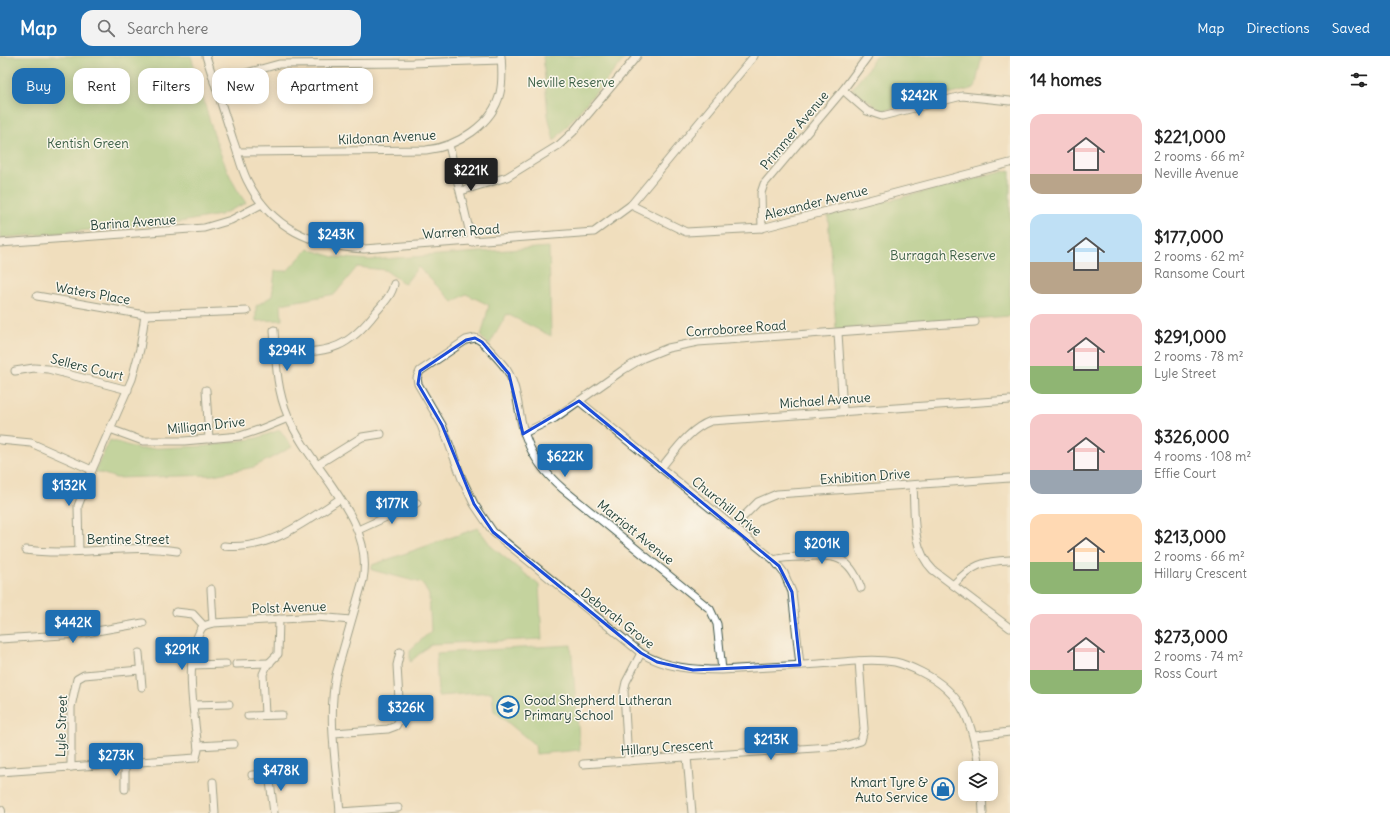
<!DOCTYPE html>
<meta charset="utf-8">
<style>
:root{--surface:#fff;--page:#f2f2f2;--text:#222;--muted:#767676;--accent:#1f6fb2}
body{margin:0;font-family:Delius,sans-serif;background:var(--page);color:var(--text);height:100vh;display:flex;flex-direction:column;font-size:15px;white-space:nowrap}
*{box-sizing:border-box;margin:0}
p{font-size:13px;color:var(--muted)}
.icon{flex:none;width:22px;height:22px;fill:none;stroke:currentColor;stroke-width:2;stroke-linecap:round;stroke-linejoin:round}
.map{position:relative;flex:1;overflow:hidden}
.panel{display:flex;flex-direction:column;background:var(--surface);width:380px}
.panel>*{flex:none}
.hud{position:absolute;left:12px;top:12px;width:380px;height:36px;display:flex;gap:8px}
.controls{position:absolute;left:958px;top:705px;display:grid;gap:8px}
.controls a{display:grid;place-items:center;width:40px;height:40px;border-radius:8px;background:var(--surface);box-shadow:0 2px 10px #0003;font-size:20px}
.price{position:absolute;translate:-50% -34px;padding:0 9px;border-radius:4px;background:var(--accent);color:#fff;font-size:13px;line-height:26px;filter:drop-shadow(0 1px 2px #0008)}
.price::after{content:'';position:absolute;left:50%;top:24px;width:12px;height:9px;margin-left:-6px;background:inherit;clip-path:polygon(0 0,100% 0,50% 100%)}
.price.on{background:#222;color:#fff}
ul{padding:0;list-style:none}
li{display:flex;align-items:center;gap:12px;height:100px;padding:0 20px}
li span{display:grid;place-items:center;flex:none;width:112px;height:80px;border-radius:12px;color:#555}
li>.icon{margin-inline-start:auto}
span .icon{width:48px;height:48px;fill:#fffc;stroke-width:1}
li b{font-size:17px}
h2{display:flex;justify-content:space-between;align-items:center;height:48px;padding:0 20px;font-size:17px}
.tag{padding:0 14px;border-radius:12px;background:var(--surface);box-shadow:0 2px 10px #0003;font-size:14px;line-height:36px}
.tag.on{background:var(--accent);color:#fff}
header{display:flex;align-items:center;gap:24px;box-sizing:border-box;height:56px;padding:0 20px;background:var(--accent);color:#fff}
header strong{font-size:19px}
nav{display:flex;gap:22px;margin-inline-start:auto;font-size:14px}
.search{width:280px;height:36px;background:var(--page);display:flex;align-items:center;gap:10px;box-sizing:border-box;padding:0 14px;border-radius:12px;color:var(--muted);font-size:15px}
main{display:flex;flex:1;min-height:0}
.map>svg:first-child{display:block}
</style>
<header>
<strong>Map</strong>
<div class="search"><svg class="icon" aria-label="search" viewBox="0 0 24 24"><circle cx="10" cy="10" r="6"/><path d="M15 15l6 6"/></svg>Search here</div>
<nav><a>Map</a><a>Directions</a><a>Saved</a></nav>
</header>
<main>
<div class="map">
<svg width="1010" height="757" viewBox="0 0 1010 757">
<rect width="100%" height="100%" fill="#fbf7ec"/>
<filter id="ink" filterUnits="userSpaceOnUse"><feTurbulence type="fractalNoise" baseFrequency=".025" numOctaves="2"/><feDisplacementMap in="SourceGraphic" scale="8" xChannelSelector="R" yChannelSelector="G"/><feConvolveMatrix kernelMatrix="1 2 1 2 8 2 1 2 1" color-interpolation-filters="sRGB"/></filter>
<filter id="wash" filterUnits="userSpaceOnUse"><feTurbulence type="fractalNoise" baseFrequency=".012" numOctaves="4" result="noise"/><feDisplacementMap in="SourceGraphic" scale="16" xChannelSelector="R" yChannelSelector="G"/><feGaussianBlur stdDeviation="0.9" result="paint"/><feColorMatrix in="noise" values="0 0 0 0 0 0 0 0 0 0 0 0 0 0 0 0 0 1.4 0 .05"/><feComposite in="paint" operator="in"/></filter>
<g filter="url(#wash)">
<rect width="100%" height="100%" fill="#f0debd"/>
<g fill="#8ec679" stroke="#568256">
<path d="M0,0h191c14,45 27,110 55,147l-26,12 -40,7 -180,16z"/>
<path d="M543,0h84l-73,85 -6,-26z"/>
<path d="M875,0h107l-7,32 -93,23 -30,-22 16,-20z"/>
<path d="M1010,114v146l-174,13 -8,-113z"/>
<path d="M549,191l2,89 -44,-22 -18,31 -8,-8 8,-32 -23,-11 -13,8 -35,-35 -13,17 -20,-14 -28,-3 -22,27 -54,10 1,16 -26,1v-15l16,-10 3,-25h12l21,-22 26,8 36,3z"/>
<path d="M280,374l12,17 -38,20 -41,8 -97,3 -21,-7 15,-31 30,9 67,-3 50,-8z"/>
<path d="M478,472l14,19 47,38 3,54 -111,5 -21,18v-12l21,-19 -2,-36 -7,-12 -50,-13v-5z"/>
<path d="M571,589l9,105 -44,4 -1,-9 -41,-34 -2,-19 -54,4 -2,-43z"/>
</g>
</g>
<g filter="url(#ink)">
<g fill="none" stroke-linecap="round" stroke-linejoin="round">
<g stroke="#3e5549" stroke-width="9">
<g id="minor">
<path d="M206,0c9,28 18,56 27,84 5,13 8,28 14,40 24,49 66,66 117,69l230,-17 37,-27 123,-149"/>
<path d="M214,26l65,-18 133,-1 89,-3"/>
<path d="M843,34l24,21 15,5 80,-20 48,5"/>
<path d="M449,89l23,97"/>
<path d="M238,96l188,-2c31,-3 67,-26 74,-57 3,-12 2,-25 1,-37"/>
<path d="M461,135l46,-14 52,-32 14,-13 64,-76"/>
<path d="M631,149l55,27 76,-4 248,-65"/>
<path d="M762,172l-1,-35 3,-9 79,-94 25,-34"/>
<path d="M0,187l204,-15 27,-8 31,-16"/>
<path d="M37,240l108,19 102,-4"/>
<path d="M274,274c2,29 2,59 14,86 22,54 87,102 75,164l-27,95c-9,43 1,94 4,138"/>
<path d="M838,277l5,78"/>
<path d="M276,298c50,-4 67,1 100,-42 7,-8 16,-17 18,-28"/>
<path d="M15,315l19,-3 14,1 80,21"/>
<path d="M206,334l3,49"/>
<path d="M579,345l195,159 10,13 8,19 8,73"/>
<path d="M110,373l33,12h41l56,-5 21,-7 27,-11"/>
<path d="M524,377l31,-15 68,-48 20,-12 25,-10 30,-6 277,-20"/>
<path d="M0,384l31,3 61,27 40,-91 8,-30 5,-34"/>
<path d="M317,409l45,-28 19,-3"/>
<path d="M661,412c15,-18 28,-39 50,-47l299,-21"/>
<path d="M913,429c2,30 -2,63 20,85l77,58"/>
<path d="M734,470l24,-24 19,-8 233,-16"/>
<path d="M358,474l59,-27"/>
<path d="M224,490c45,5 80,-24 116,-47"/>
<path d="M26,494c50,7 101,-7 151,1"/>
<path d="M79,495l-1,-45 14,-36"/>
<path d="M774,504c9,-3 19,-3 28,-3 32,-3 47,-2 59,31"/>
<path d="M953,529c19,-20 30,-24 57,-25"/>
<path d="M211,533l2,34"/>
<path d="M176,556l17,2 11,12"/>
<path d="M0,583l79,-5 64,-11"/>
<path d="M139,597l3,34"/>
<path d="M236,608l34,-1"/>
<path d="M192,609l34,-1"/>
<path d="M722,614l-5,-46 -7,-15 -147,-120c-16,-14 -29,-29 -36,-49 -10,-22 -7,-49 -20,-70 -5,-7 -11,-13 -16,-19 -5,-5 -9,-11 -16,-13l-9,2 -46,31 -3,7 1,6 24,41 20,54 12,25 19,28 148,121c25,15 52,17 81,17 32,-2 65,-4 97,-6 25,-2 52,-6 76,-2 9,2 18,6 26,10 43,21 52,52 58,96"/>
<path d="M194,649l35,-1"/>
<path d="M265,659l-2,-41 4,-9 11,-11 1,-35"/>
<path d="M248,660l34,-1"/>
<path d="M334,677l54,-4 8,-3 4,-8 -3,-53 3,-13"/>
<path d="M974,680l36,-4"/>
<path d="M198,690l36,-2"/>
<path d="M687,701l5,56"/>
<path d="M628,705l-4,-70 2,-9 15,-29"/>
<path d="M125,708v25"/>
<path d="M583,708l261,-18 17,-5 3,-12 -5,-68"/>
<path d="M71,711v-60l6,-28 7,-4 56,-5"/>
<path d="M0,716l196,-14 2,-8c-3,-34 -16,-94 5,-124l10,-3 104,-6 34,3"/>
<path d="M269,717l5,40"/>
<path d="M252,719l33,-3"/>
<path d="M213,726l2,31"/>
<path d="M982,738l1,19"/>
<path d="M340,756l58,-4"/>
</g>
</g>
<g stroke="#3e5549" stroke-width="12">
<path id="secondary" d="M0,755v2"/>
</g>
<use href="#minor" stroke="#fff" stroke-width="7"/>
<use href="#secondary" stroke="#fff" stroke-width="10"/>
</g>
</g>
<path d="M0 0H1010V757H0ZM475,282l7,4 27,32 14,60 56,-33 200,165 13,26 8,73 -107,5 -36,-8 -16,-9 -148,-121 -19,-28 -32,-79 -24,-41 2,-13 46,-31z" fill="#f0debd" fill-opacity=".55" fill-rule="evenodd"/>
<path fill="none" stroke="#1d4ed8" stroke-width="3" stroke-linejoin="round" d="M475,282l7,4 27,32 14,60 56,-33 200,165 13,26 8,73 -107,5 -36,-8 -16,-9 -148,-121 -19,-28 -32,-79 -24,-41 2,-13 46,-31z"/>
<defs>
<g id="school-ring" transform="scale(1.15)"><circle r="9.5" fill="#fbf7ec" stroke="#1f6fb2" stroke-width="1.5"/><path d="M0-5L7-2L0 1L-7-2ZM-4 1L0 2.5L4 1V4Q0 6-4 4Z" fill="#1f6fb2"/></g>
<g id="shop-ring" transform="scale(1.15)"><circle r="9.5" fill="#fbf7ec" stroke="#1f6fb2" stroke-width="1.5"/><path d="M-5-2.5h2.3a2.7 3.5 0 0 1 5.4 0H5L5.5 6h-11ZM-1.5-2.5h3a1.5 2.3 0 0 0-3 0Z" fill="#1f6fb2"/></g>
</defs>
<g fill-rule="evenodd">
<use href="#school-ring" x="508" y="651"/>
<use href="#shop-ring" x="943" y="733"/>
</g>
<g text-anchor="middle" stroke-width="3" stroke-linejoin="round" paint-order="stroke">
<g font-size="13" fill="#3b5f45" stroke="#fbf7ec">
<text x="571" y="31">Neville Reserve</text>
<text x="88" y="92">Kentish Green</text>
<text x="943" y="204">Burragah Reserve</text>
</g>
<g font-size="13" fill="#1f3d34" stroke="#fbf7ec">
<text transform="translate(794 74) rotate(-50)" y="5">Primmer Avenue</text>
<text transform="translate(387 81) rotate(-3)" y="5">Kildonan Avenue</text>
<text transform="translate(816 146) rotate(-14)" y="5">Alexander Avenue</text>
<text transform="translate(133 166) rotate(-4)" y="5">Barina Avenue</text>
<text transform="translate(461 175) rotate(-4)" y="5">Warren Road</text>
<text transform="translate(93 237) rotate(10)" y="5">Waters Place</text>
<text transform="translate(736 272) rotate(-4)" y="5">Corroboree Road</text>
<text transform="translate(87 311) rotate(14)" y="5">Sellers Court</text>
<text transform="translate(825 344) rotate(-4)" y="5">Michael Avenue</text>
<text transform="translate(206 369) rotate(-6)" y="5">Milligan Drive</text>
<text transform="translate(865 420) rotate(-4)" y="5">Exhibition Drive</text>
<text transform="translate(727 450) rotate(39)" y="5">Churchill Drive</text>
<text transform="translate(636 476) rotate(39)" y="5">Marriott Avenue</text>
<text x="128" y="488">Bentine Street</text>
<text transform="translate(289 551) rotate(-2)" y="5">Polst Avenue</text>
<text transform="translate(618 562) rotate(38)" y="5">Deborah Grove</text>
<text transform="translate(61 670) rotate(-88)" y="5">Lyle Street</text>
<text transform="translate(667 691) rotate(-4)" y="5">Hillary Crescent</text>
</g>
<g font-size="13" fill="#1f3d34" stroke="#fbf7ec" text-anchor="start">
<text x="524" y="649">Good Shepherd Lutheran<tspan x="524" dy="15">Primary School</tspan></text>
<text x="928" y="731" text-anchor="end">Kmart Tyre &amp;<tspan x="928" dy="15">Auto Service</tspan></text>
</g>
</g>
</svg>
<div class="controls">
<a><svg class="icon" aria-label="layers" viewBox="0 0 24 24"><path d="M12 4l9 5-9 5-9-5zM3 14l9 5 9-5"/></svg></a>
</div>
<b class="price" style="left:919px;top:61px">$242K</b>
<b class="price on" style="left:471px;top:136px">$221K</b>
<b class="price" style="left:336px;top:200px">$243K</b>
<b class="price" style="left:287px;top:316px">$294K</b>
<b class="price" style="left:565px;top:422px">$622K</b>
<b class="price" style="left:69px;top:451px">$132K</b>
<b class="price" style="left:392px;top:469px">$177K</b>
<b class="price" style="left:822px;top:509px">$201K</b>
<b class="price" style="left:73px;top:588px">$442K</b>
<b class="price" style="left:182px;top:615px">$291K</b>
<b class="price" style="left:406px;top:673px">$326K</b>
<b class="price" style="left:771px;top:705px">$213K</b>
<b class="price" style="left:116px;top:721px">$273K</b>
<b class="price" style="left:281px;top:736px">$478K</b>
<div class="hud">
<a class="tag on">Buy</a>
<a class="tag">Rent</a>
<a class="tag">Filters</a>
<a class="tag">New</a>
<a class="tag">Apartment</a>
</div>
</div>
<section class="panel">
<h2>14 homes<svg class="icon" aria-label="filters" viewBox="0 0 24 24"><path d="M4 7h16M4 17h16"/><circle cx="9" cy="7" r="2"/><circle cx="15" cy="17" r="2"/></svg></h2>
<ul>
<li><span style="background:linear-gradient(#f6c9c9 75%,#b9a48a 0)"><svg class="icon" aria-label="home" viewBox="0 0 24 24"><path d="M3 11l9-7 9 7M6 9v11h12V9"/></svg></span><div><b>$221,000</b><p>2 rooms · 66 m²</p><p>Neville Avenue</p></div></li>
<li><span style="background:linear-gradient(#bfe0f5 60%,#b9a48a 0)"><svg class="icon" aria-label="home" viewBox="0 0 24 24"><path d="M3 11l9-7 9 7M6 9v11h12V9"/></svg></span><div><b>$177,000</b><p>2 rooms · 62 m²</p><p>Ransome Court</p></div></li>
<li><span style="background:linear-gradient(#f6c9c9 65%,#8fb573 0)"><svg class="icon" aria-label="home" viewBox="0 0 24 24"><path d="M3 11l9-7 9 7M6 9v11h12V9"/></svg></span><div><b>$291,000</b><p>2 rooms · 78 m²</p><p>Lyle Street</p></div></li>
<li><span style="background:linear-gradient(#f6c9c9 70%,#9aa5b1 0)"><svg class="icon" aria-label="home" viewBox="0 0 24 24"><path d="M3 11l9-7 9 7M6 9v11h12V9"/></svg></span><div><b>$326,000</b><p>4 rooms · 108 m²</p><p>Effie Court</p></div></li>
<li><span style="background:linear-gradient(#ffd9b3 60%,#8fb573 0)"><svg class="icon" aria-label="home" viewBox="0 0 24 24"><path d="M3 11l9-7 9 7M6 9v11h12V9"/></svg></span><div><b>$213,000</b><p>2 rooms · 66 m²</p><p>Hillary Crescent</p></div></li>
<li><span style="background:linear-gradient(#f6c9c9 70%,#8fb573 0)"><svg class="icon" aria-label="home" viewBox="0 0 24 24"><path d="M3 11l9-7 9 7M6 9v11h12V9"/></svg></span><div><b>$273,000</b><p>2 rooms · 74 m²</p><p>Ross Court</p></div></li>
</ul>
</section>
</main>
